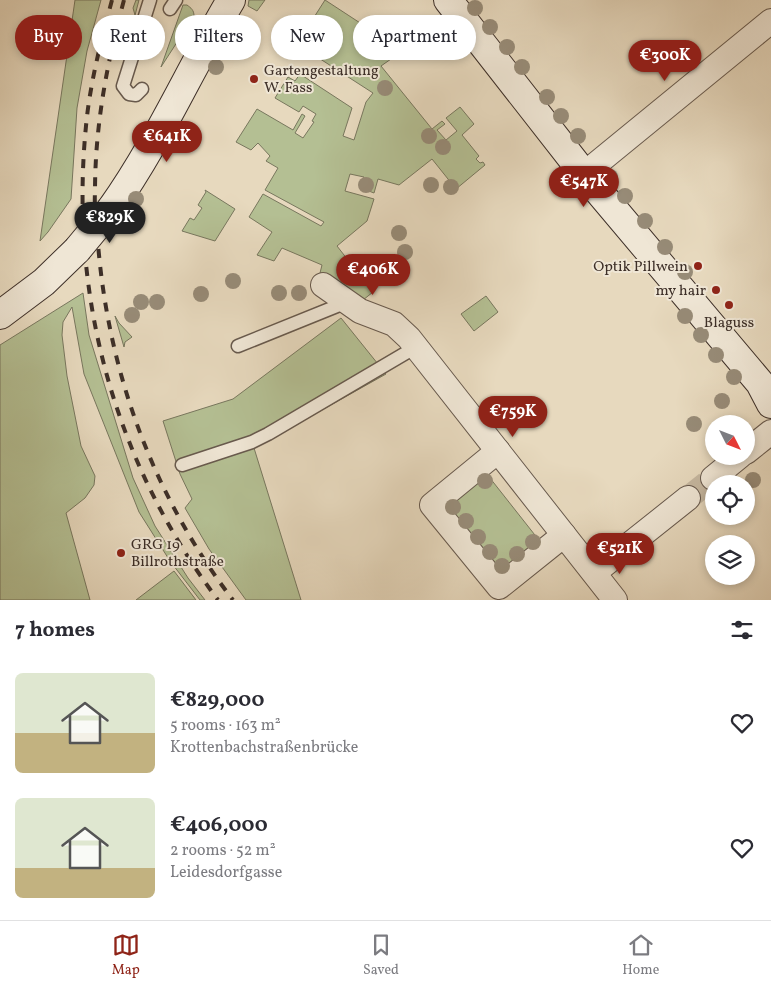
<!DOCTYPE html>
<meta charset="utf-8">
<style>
:root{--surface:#fff;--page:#f7f7f7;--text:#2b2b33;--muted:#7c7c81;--line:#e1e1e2;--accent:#8f2418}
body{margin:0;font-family:Vollkorn,serif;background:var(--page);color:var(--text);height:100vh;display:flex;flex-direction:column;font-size:19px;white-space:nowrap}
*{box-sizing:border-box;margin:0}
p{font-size:16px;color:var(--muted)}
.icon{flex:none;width:28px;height:28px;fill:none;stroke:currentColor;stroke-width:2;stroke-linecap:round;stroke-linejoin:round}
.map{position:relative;height:600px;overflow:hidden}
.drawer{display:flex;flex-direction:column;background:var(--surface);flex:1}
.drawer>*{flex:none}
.top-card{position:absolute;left:15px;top:15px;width:500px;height:45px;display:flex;gap:10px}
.needle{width:32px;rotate:132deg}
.fabs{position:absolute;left:705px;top:415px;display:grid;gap:10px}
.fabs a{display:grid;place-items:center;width:50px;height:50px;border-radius:50%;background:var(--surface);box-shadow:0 2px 8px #0003;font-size:25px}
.price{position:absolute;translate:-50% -42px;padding:0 11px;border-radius:18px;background:var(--accent);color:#fff;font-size:16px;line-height:32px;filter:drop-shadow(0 1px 2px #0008)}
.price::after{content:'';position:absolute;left:50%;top:30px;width:15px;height:11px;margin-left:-8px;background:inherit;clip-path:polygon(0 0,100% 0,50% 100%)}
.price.current{background:#222;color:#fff}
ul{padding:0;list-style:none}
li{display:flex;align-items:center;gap:15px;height:125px;padding:0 15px}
li span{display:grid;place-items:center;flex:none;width:140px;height:100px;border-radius:8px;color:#555}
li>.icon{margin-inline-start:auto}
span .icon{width:60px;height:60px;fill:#fffc;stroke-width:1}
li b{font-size:21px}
h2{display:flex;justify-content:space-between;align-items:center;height:60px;padding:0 15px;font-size:21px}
.chip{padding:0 18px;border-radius:22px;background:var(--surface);box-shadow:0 2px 8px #0003;font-size:18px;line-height:45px}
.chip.current{background:var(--accent);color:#fff}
.dock{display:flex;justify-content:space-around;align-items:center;height:70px;border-top:1px solid var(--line);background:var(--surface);font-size:14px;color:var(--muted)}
.dock a{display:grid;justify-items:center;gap:2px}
.dock .current{color:var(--accent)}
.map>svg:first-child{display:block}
</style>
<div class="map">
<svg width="771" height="600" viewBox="0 0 771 600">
<rect width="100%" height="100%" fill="#e7d9be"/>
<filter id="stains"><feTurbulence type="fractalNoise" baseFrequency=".004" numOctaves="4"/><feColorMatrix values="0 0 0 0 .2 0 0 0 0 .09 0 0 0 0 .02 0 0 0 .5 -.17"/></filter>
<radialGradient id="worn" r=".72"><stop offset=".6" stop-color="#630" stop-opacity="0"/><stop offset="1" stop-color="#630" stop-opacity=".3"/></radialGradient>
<g fill="#b4bf93" stroke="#78775e">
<path d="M75,0h26l-14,51 -10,57 -6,91 -23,33 -8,9z"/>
<path d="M136,0h3l-12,46 -3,4 5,-23 3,-4 3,-8 -2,-7z"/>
<path d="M249,0h16l-8,11 -9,-5z"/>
<path d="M325,0l52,34 15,-12 19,23 -30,21 51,63 10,-8 3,3 -8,6 9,10 11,-9 -11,-13 14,-11 14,17 -12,11 17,21 -3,3 4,4 3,-1 2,3 -29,24 -24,-30 -33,26 -21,-6 -4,14 -13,-5 3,-11 -14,-3 -5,17 29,8 -7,22 -30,25 36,46 -10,8 -17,-5 -26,-22 2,-8 -40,-17 -8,13 -17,-6 15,-23 -23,-15 14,-23 58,32 3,-4 -59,-32 13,-22 -12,-7 4,-5 -12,-13 -7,7 -15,-8 21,-33 36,21 9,-16 3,2 -10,17 8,5 11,-16 -2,-1 4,-7 -13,-8 -4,6 -24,-14 13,-21 7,4 5,-7 52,34 -9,28 11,4 12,-38 7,-9 -76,-49z"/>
<path d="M183,5h4c4,3 7,5 7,11l-33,51z"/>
<path d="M205,190l30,19 -20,32 -33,-10 8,-13 4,2 8,-12 -4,-3 8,-13z"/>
<path d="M83,293l6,42 44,143 22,48 33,52 17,22h-5l-30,-39 -31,-49 -55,-138 -12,-67 -9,15 -1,13 5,41 14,70 14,30 -1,9 -9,13 -19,15 24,87h-90v-255z"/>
<path d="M486,296l12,16 -24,19 -13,-17z"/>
<path d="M115,316l4,7 13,14 -7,5 -1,5z"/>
<path d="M341,318l45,56 -132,74 47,152h-55l-37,-51 -24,-41 7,-9 -12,-25 -17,-53 70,-22z"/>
<path d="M486,473l56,71 -40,31 -57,-71z"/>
<path d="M174,571l22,29h-60z"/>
</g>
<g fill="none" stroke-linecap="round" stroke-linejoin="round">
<path stroke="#c5b7a0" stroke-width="24" stroke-dasharray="24 12" stroke-linecap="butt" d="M688,498l25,-20"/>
<g stroke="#685a4e" stroke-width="15">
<g id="lane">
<path d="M170,9l6,-9"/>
<path d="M142,89l-6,6 -7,-1 -6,-8 27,-86"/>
<path d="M238,346l109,-44"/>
<path d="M182,465l70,-23 16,-8 148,-87"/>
</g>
</g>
<g stroke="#685a4e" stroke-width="26">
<g id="street">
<path d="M584,174l187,-153"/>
<path d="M323,285l37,26 34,13 15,14 206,262"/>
<path d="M498,451l-66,54 67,82 65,-52"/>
<path d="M746,452l25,-20"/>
<path d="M713,478l27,-22"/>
<path d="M595,572l93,-74"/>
</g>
</g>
<g stroke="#3d2f28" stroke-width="30">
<g id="secondary">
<path d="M448,0l136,174 176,209 11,21"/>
<path d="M111,209c47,-66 79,-140 120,-209"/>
<path d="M0,315l44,-33 33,-32"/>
</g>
</g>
<use href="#lane" stroke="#efe6d5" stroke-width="12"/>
<use href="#street" stroke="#efe6d5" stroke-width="24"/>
<use href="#secondary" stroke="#efe6d5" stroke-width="28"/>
<g stroke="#3d2f28" stroke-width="4" stroke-dasharray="9 9" stroke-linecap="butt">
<path d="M112,0c-11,41 -22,83 -26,126 -17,171 29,337 132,474"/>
<path d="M124,0c-17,62 -29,126 -29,191 -1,21 2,42 4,64 12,125 57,245 134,345"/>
</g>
<g stroke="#3d2f28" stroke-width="30" stroke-linecap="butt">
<path id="secondary-bridge" d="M77,250l34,-41"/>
</g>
<use href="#secondary-bridge" stroke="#efe6d5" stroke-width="28"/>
</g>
<g fill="#978b77">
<circle cx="475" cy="8" r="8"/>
<circle cx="490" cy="27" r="8"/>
<circle cx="507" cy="47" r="8"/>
<circle cx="216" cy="67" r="8"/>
<circle cx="522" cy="67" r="8"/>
<circle cx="385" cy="88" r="8"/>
<circle cx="547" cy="97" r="8"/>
<circle cx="561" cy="116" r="8"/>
<circle cx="429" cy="136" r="8"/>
<circle cx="578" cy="136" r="8"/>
<circle cx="173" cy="140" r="8"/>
<circle cx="443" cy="147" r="8"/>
<circle cx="610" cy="177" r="8"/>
<circle cx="366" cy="185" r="8"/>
<circle cx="431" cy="185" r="8"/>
<circle cx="451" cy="187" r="8"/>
<circle cx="625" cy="196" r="8"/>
<circle cx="136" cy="199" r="8"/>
<circle cx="645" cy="221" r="8"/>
<circle cx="399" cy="233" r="8"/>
<circle cx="665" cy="247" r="8"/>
<circle cx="405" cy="252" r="8"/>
<circle cx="685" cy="272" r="8"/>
<circle cx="233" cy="281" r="8"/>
<circle cx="279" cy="293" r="8"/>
<circle cx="299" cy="293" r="8"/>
<circle cx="201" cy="294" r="8"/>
<circle cx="141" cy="302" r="8"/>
<circle cx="157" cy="302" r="8"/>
<circle cx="132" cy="315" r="8"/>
<circle cx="685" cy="316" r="8"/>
<circle cx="701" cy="335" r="8"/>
<circle cx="716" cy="355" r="8"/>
<circle cx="734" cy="377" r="8"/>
<circle cx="722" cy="401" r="8"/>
<circle cx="694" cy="424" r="8"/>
<circle cx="753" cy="480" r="8"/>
<circle cx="485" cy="481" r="8"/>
<circle cx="453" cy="507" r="8"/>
<circle cx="466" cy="521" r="8"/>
<circle cx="478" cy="537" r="8"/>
<circle cx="533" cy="542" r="8"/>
<circle cx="490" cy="552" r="8"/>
<circle cx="517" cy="554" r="8"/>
<circle cx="502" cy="566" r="8"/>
</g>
<g fill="#8f2418" stroke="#efe6d5" stroke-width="2">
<circle cx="254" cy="79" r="5"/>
<circle cx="698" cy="266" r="5"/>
<circle cx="716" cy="290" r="5"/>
<circle cx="729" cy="305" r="5"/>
<circle cx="121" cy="553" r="5"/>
</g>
<g text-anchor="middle" stroke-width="4" stroke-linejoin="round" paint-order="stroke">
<g font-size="15" fill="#3d2f28" stroke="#efe6d5" text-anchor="start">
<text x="264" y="75">Gartengestaltung<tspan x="264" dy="17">W. Fass</tspan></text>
<text x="688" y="271" text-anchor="end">Optik Pillwein</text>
<text x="706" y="295" text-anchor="end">my hair</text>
<text x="729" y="327" text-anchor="middle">Blaguss</text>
<text x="131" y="549">GRG 19<tspan x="131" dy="17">Billrothstraße</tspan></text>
</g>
</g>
<rect width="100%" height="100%" filter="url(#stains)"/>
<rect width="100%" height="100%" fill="url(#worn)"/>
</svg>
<div class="fabs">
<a><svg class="needle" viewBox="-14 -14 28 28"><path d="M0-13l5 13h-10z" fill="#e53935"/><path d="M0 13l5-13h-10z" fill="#7c7c81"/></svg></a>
<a><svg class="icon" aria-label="locate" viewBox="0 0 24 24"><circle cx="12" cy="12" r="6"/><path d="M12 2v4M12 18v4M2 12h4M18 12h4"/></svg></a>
<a><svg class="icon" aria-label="layers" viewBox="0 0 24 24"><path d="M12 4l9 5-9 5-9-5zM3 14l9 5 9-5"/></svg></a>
</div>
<b class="price" style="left:665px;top:82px">€300K</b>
<b class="price" style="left:167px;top:163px">€641K</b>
<b class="price" style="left:584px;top:208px">€547K</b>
<b class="price current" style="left:110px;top:244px">€829K</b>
<b class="price" style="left:373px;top:296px">€406K</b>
<b class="price" style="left:513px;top:438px">€759K</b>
<b class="price" style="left:620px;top:575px">€521K</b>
<div class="top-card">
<a class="chip current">Buy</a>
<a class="chip">Rent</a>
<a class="chip">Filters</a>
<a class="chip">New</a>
<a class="chip">Apartment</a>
</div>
</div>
<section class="drawer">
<h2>7 homes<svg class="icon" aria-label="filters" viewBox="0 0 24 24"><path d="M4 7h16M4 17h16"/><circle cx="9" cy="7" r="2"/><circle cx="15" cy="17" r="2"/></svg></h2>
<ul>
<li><span style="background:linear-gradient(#dfe7d0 60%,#c2b280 0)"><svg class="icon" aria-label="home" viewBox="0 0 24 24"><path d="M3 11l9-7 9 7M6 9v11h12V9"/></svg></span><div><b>€829,000</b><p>5 rooms · 163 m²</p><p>Krottenbachstraßenbrücke</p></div><svg class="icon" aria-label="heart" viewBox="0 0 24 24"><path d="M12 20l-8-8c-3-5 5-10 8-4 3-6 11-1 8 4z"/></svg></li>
<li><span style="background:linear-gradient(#dfe7d0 70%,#c2b280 0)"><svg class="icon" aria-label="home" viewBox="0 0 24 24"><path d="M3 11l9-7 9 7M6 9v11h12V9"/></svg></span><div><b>€406,000</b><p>2 rooms · 52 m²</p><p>Leidesdorfgasse</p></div><svg class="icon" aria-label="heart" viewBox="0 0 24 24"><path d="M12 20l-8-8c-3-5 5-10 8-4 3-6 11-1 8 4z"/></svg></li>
</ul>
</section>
<nav class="dock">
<a class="current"><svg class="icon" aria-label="map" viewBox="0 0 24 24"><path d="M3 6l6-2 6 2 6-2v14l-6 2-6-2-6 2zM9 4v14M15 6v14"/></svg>Map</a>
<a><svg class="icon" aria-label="saved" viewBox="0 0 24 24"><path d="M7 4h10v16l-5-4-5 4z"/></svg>Saved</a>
<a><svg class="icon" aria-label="home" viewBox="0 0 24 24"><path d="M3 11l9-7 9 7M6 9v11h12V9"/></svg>Home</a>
</nav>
